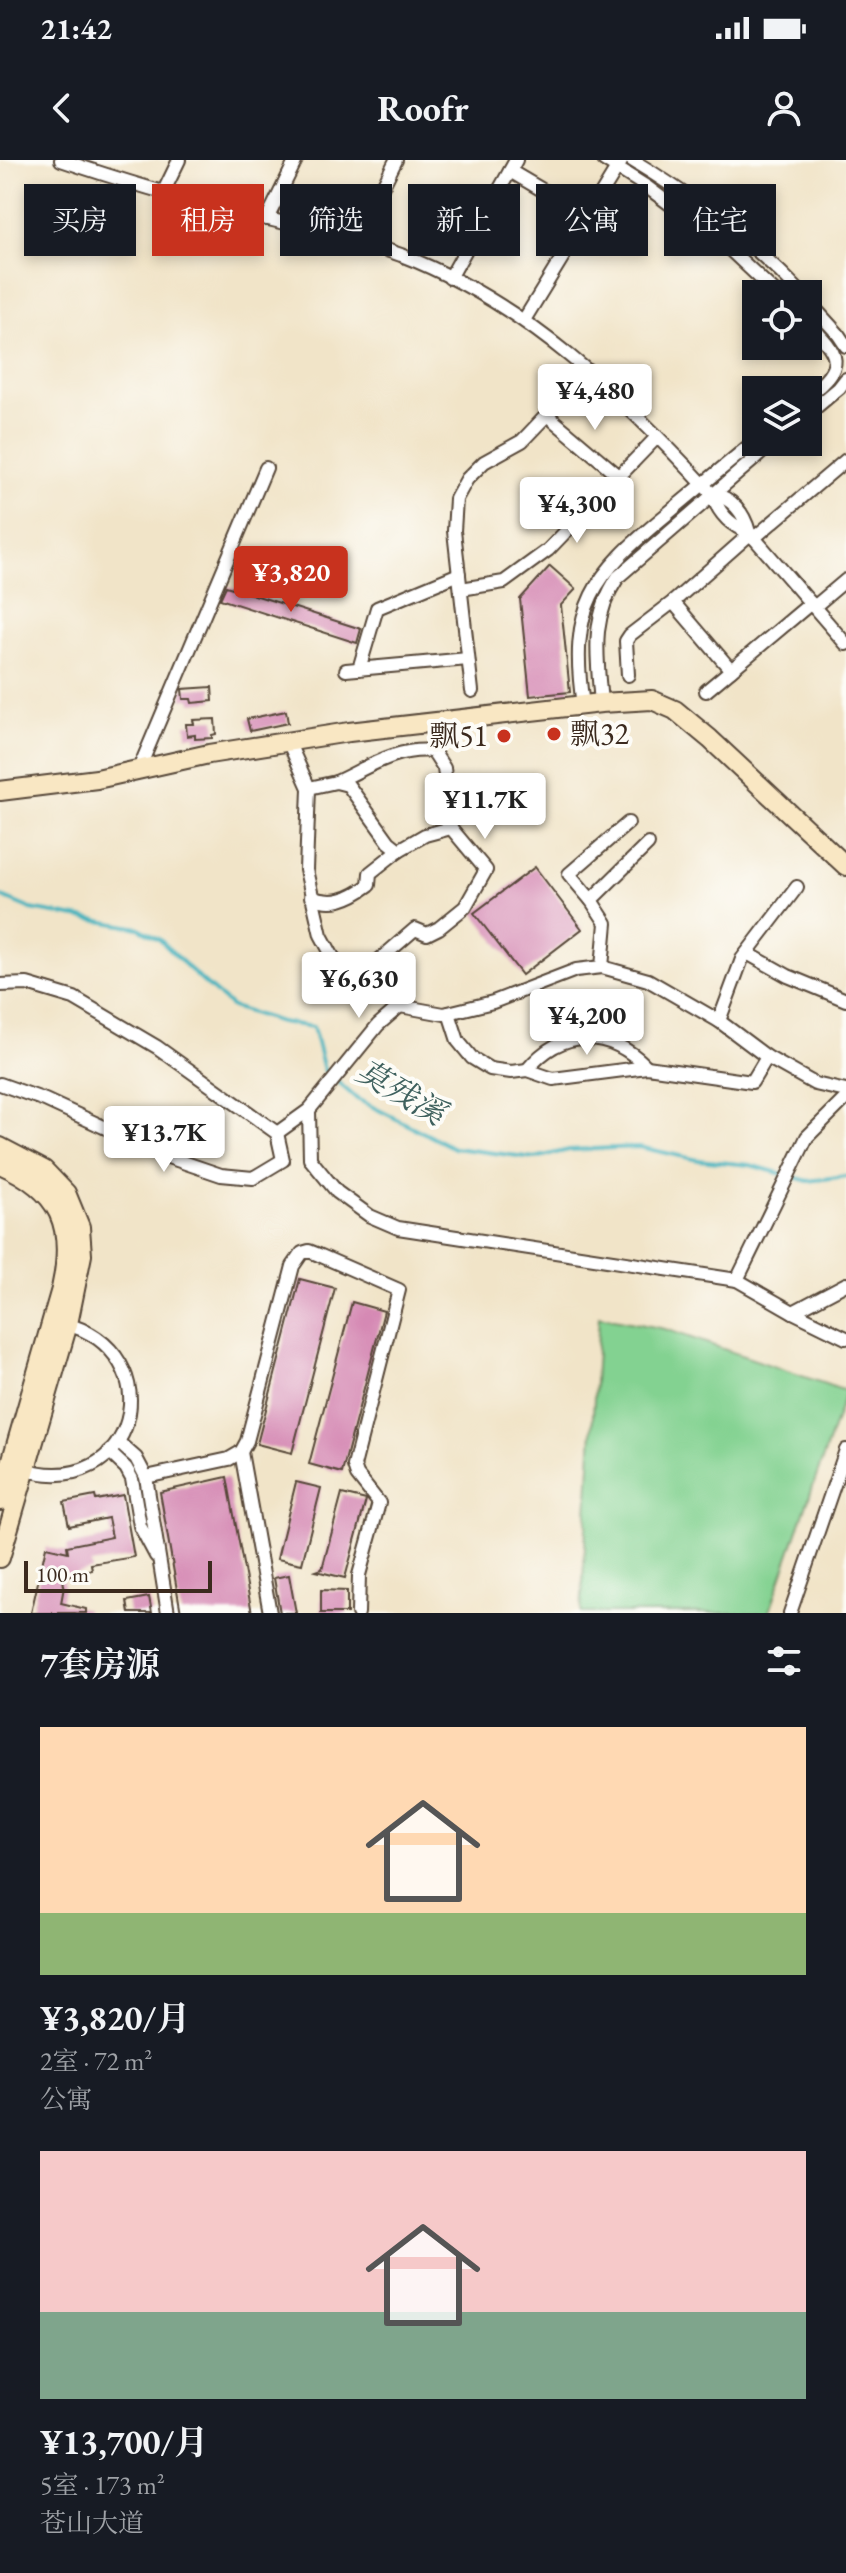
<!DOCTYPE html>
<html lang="zh">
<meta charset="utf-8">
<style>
:root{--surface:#171b24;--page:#20242c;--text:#f1f3f6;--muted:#9ea1a6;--accent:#c8321e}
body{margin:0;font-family:"EB Garamond","Noto Serif SC",serif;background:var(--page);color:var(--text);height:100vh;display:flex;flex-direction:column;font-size:30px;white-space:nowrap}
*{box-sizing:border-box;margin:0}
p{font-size:26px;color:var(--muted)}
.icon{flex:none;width:44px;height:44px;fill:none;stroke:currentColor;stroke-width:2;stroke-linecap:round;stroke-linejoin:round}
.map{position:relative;height:1453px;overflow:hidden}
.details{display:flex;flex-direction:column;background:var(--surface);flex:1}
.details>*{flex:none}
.guide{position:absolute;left:24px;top:24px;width:798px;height:72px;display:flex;gap:16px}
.buttons{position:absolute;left:742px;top:120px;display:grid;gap:16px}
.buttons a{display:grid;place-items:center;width:80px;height:80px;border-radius:0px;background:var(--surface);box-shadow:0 4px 12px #0003;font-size:40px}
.scale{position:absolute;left:24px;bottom:20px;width:188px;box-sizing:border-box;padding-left:8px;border:4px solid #3b2a1e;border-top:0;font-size:22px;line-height:28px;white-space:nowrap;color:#3b2a1e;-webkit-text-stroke:6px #fdfcf7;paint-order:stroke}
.price{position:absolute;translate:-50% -68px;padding:0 18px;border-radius:8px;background:#fff;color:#222;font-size:26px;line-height:52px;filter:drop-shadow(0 2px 4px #0008)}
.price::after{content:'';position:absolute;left:50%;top:48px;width:24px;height:18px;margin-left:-12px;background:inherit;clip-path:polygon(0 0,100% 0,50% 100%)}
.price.on{background:var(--accent);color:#fff}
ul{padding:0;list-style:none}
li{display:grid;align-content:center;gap:16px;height:424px;padding:0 40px}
li span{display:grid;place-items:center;height:248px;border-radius:0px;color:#555}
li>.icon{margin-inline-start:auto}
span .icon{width:144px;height:144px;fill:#fffc;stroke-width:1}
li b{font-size:34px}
h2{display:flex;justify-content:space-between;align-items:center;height:96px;padding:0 40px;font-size:34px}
.chip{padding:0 28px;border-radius:0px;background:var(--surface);box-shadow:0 4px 12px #0003;font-size:28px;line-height:72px}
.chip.on{background:var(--accent);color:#fff}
.status{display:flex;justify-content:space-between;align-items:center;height:56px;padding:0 40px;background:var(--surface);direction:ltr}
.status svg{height:22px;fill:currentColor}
header{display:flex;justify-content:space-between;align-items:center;height:104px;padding:0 40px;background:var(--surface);font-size:36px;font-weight:700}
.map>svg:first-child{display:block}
</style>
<div class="status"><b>21:42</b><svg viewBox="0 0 49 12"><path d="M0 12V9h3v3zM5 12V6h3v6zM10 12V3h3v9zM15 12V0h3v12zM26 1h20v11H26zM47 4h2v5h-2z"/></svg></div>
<header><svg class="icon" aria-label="back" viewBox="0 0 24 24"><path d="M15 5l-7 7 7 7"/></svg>Roofr<svg class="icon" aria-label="person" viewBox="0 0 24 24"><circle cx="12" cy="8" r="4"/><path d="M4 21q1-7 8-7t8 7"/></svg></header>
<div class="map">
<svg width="846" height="1453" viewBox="0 0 846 1453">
<rect width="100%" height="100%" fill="#fdfcf7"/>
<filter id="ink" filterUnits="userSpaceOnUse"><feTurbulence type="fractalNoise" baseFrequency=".0125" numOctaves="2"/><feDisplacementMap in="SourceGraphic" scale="16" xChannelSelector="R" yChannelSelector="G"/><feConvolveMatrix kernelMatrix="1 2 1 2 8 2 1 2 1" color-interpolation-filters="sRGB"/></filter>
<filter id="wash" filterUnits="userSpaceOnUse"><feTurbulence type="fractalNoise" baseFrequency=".006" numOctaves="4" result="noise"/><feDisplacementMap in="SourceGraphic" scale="32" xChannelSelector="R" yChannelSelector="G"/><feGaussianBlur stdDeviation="1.8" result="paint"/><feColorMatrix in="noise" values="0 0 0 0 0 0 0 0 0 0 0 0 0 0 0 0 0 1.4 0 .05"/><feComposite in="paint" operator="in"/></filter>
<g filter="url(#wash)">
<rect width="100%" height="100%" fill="#f1e4c8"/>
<path fill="#83d291" stroke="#5f7e58" stroke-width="2" d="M599,1156l66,13 181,62 -77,222h-188z"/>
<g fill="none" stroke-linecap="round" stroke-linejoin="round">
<path stroke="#44b3be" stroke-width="4" d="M0,736l31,13 108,19 20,11 43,42 30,26 48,15 33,5 11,43 33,29 97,49 81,10 34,-8 70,-3 59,13 52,5 58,16 38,-5"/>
</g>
<g id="blocks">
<g fill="#d589b4">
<path d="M550,406l26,23 -15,16 9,87 -40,4 -10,-97z"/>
<path d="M226,426l135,43 -4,14 -137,-44z"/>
<path d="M212,527l1,14 -21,2 -1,-4h-8l-1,-10z"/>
<path d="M286,551l2,12 -38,8 -3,-12z"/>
<path d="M215,559l1,15 -4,1v3l-17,1v-4l-8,1 -1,-12h8l-1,-4z"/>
<path d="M535,707l47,62 -60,46 -48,-62z"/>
<path d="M300,1119l35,9 -43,165 -35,-9z"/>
<path d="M352,1142l32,9 -42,162 -33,-9z"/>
<path d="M227,1317l25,136h-71l-21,-121z"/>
<path d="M296,1322l25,6 -19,76 -25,-5z"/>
<path d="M342,1334l24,6 -21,78 -29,-7 6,-2z"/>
<path d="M123,1335l11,62 -43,7 1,6 -29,7 1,10 -3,16 25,6v4h-55l15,-66 22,5 -1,-6 45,-9 -4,-19 -39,8 -5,-24 31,-6 1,4z"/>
<path d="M289,1415l7,38h-16l-6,-35z"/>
<path d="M321,1430l26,1v22h-26z"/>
<path d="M149,1437l3,16h-23l-2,-12z"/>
</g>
</g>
</g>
<g filter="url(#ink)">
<use href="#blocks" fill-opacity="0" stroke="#564638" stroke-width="2"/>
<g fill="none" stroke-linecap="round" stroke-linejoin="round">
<g stroke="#564638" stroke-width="16">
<g id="street">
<path d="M61,0c56,19 112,36 169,50 57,14 115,25 171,45 125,48 222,142 311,239"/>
<path d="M604,0l43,27 80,60 50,47"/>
<path d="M632,0c61,37 121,82 170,134"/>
<path d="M510,11l78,46"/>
<path d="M163,33l16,-33"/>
<path d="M267,59l29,-59"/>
<path d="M356,80l40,-80"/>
<path d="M450,118l66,-118"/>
<path d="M808,141l30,33 8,12"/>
<path d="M524,160l98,-160"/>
<path d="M808,163c33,33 38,42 0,73"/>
<path d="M808,254l31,-26 7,-9"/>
<path d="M547,255l72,61"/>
<path d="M749,372c-19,-6 -31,-20 -37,-38 20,3 32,19 37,38l97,112"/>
<path d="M754,378l92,-78"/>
<path d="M461,429l43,-7 44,-32 109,-113"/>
<path d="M673,442l58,68"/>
<path d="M814,447l32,-27"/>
<path d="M359,509l18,-61 82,-34"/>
<path d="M346,510l122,-11"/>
<path d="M628,515l-2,-34 4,-6 43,-33 77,-68"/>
<path d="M472,531l-18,-160 2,-32 11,-20 17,-17 38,-21 67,-70"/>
<path d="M706,531l105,-88"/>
<path d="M601,543c-4,-48 -11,-84 17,-126l156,-135"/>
<path d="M583,545c-15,-99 10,-130 83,-190 30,-25 60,-50 90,-75"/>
<path d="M288,581l21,47 -3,82 15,65 12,22 13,15 28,20 26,14 44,8 49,-12 83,-32 26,-3 46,13 71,41 48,36 48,27 31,7"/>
<path d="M139,609l127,-301"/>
<path d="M336,622c31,-14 60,-35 97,-31l11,17 7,60"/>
<path d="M309,628l27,-6 12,3 41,57 10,8 26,-15 26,-7 35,42 -21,37 -26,21 -12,6 -12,-5 -59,51"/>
<path d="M311,737c22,9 39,2 58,-12l1,-12 29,-23"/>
<path d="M591,740l-22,-26 59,-51"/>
<path d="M747,793l41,23 58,24"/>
<path d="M602,807l4,-44 -15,-23 57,-56"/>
<path d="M0,825l27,-1 47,14 83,49 120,86 6,27 -30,18 -32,-3 -50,-17 -126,-58 -45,-16"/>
<path d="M400,846l-22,19 -69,85 1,49 27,33 33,24 28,12 339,52 56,32 53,26"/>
<path d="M449,853l9,28 14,17 18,11 21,3 16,-2 26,9 94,-12 105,15 15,-25"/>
<path d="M719,861l23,-62 55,-72"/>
<path d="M527,910c35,-43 82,-41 120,-3"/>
<path d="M277,973l32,-23"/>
<path d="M737,1120l70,-143 39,-39"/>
<path d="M793,1152l53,-28"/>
<path d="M118,1282l18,16 10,19 22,136"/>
<path d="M109,1292l17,16 6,11 8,47 16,30"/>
<path d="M241,1292l29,161"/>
<path d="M20,1308c117,38 155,-116 43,-145"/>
<path d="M146,1317l83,-18 12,-7 6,-11 46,-175 9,-13 7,-2 10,4 80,35 -45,176 3,9 22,28 -20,72 -1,38"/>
<path d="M790,1453l56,-163"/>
</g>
</g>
<g stroke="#564638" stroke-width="22">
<g id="secondary">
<path d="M0,631l97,-12 112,-25 140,-22 252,-29 51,-3 23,10 35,29 136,127"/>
<path d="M0,987l44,23 22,23 14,34 2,28 -14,69 -68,234"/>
<path d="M0,1004c61,27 75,62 61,125l-61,212"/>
</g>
</g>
<use href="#street" stroke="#fff" stroke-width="12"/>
<use href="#secondary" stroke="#f9e7c3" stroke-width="18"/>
</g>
</g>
<g fill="#c8321e" stroke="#fdfcf7" stroke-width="3">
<circle cx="554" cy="574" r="8"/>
<circle cx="504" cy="576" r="8"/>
</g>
<g text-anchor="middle" stroke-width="8" stroke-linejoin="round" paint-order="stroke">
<g font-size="30" fill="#3b2a1e" stroke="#fdfcf7" text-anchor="start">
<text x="570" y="584">飘32</text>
<text x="488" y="586" text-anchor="end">飘51</text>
</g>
<g font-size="32" font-style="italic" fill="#3f615e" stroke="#fdfcf7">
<text transform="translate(401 932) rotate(30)" y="11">莫残溪</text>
</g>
</g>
</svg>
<div class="buttons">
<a><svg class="icon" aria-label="locate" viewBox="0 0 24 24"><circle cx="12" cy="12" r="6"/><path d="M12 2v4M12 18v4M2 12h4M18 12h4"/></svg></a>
<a><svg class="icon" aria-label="layers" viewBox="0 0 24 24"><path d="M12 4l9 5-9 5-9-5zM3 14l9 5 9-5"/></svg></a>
</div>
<div class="scale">100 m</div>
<b class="price" style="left:595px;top:272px">¥4,480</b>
<b class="price" style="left:577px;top:385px">¥4,300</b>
<b class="price on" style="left:291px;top:454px">¥3,820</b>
<b class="price" style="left:485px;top:681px">¥11.7K</b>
<b class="price" style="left:359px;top:860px">¥6,630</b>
<b class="price" style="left:587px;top:897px">¥4,200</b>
<b class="price" style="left:164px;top:1014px">¥13.7K</b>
<div class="guide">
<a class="chip">买房</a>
<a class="chip on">租房</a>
<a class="chip">筛选</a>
<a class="chip">新上</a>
<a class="chip">公寓</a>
<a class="chip">住宅</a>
</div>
</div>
<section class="details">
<h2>7套房源<svg class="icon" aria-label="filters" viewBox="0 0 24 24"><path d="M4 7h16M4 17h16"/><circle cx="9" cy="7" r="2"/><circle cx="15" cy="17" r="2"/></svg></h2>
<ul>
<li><span style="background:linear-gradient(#ffd9b3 75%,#8fb573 0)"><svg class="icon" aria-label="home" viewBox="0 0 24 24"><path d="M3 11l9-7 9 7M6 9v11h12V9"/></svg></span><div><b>¥3,820/月</b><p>2室 · 72 m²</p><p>公寓</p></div></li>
<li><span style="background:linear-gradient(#f6c9c9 65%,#7fa58c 0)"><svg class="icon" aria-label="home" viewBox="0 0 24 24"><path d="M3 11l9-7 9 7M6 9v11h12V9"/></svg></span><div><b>¥13,700/月</b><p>5室 · 173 m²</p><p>苍山大道</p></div></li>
</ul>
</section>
